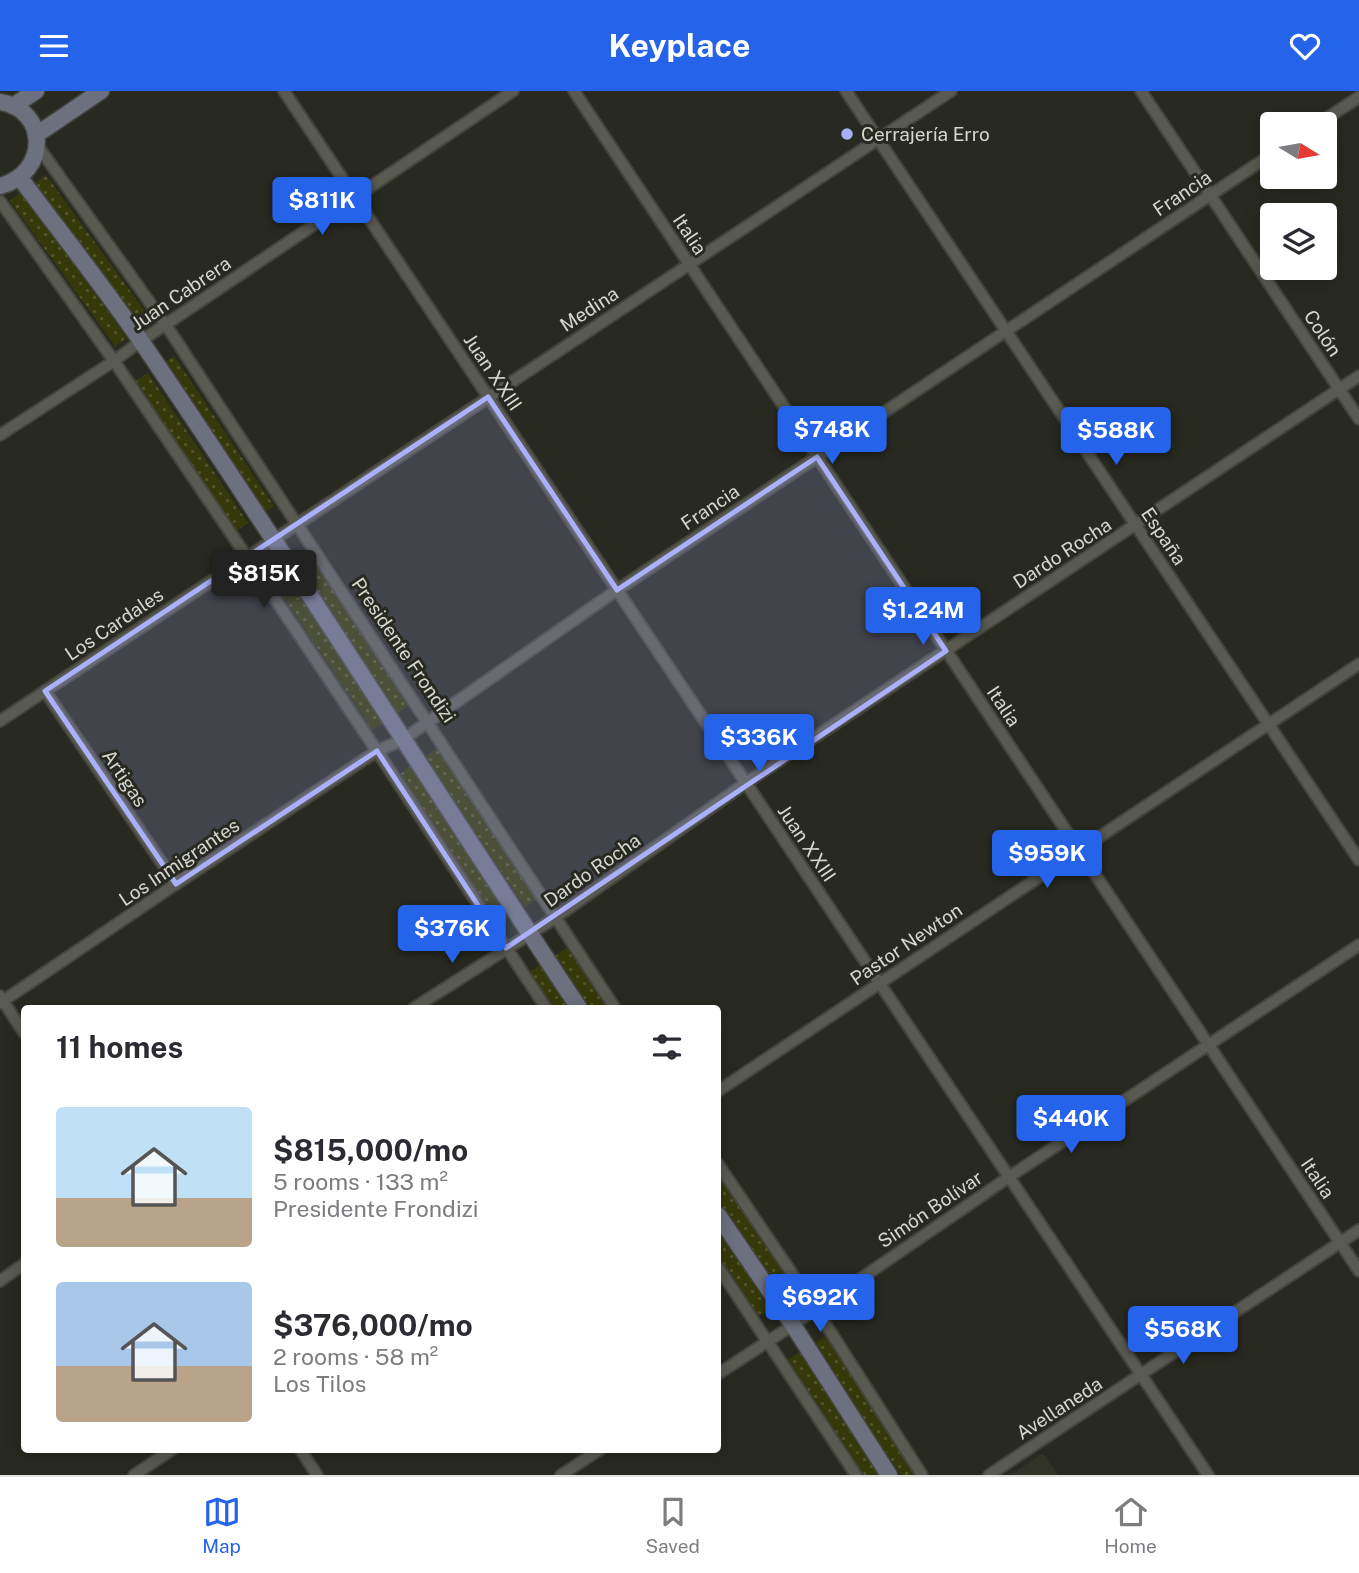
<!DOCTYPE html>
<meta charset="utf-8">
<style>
:root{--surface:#fff;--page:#f7f7f7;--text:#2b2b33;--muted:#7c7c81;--line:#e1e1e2;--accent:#2563eb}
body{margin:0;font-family:"Public Sans",sans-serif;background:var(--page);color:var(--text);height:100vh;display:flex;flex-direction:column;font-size:26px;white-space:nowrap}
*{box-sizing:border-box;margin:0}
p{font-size:23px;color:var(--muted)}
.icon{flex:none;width:38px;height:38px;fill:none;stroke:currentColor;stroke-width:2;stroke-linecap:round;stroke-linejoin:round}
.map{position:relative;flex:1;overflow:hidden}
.side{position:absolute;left:21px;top:914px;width:700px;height:448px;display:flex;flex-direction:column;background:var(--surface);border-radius:7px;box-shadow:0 4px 18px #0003}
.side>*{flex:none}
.needle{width:46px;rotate:101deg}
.buttons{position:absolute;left:1260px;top:21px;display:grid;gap:14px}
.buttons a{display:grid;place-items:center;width:77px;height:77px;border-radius:7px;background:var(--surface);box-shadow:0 4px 18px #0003;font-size:35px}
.price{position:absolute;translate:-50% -60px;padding:0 16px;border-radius:7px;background:var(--accent);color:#fff;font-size:23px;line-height:46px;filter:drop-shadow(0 2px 4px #0008)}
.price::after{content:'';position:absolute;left:50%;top:42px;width:21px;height:16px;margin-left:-10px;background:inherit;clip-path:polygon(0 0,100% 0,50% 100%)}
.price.active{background:#222;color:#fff}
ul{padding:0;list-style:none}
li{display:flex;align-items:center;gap:21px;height:175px;padding:0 35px}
li span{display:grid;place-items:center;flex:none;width:196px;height:140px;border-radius:7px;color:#555}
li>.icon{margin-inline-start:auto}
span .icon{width:84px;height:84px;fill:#fffc;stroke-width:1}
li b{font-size:30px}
h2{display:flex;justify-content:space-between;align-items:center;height:84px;padding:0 35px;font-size:30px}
header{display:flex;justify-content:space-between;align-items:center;height:91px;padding:0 35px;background:var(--accent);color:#fff;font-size:32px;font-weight:700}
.tabs{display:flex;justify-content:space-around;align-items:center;height:98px;border-top:2px solid var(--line);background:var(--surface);font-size:19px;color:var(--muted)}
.tabs a{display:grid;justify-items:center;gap:4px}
.tabs .active{color:var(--accent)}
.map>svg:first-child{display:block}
</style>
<header><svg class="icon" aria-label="menu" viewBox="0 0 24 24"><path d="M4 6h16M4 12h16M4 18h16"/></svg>Keyplace<svg class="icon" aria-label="heart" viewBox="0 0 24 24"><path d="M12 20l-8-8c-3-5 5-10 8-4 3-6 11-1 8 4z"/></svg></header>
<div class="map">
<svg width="1359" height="1384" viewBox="0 0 1359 1384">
<defs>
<pattern id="grass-dots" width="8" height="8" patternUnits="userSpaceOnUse" patternTransform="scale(1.75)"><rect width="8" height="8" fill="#353909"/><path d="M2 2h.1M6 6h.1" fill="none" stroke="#52552c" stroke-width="1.8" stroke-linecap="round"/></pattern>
</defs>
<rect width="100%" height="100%" fill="#282a21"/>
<path fill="#303325" d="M1043,1362l15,22h-48z"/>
<g fill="url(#grass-dots)">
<path d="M46,84l106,146 -12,8 -105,-146z"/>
<path d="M21,101l106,146 -12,8 -105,-145z"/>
<path d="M174,265l100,150 -12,8 -100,-150z"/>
<path d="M148,282l100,150 -12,8 -100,-150z"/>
<path d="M310,464l99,150 -11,8 -100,-150z"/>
<path d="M284,481l100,150 -12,8 -100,-150z"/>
<path d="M437,658l100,150 -12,8 -100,-150z"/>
<path d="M411,675l100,150 -12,8 -99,-150z"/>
<path d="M567,857l40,60h-17l-35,-52z"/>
<path d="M541,873l29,44h-17l-24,-36z"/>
<path d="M718,1084l78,117 -12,8 -66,-100z"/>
<path d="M718,1139l52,79 -12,8 -40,-61z"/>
<path d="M825,1245l93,139h-17l-87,-131z"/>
<path d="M800,1261l81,123h-17l-76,-115z"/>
</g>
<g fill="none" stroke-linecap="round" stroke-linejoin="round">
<g stroke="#44453f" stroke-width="14">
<g id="street">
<path d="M284,0l924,1384"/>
<path d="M574,0l785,1180"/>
<path d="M846,0l513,769"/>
<path d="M1141,0l218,328"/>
<path d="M1318,33l41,-27"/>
<path d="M37,54l129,180 449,683"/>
<path d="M0,110l114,160 133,196 130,194 169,257"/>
<path d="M0,344l114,-74 27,-20 372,-250"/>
<path d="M45,600l131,193"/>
<path d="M0,630l951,-630"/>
<path d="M0,905l24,37"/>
<path d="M0,912l176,-119 201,-133 25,-11 215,-150 655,-436"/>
<path d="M414,917l141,-90 191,-135 613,-407"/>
<path d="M718,1000l641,-427"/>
<path d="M718,1073l98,145 106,166"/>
<path d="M718,1176l138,208"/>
<path d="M0,1190l24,-17"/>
<path d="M718,1283l75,-49 216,-148 350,-232"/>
<path d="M300,1358l17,26"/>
<path d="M134,1384l39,-26"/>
<path d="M561,1384l40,-26"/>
<path d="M989,1384l370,-245"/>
</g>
</g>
<g stroke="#44453f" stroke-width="19">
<g id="secondary">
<path d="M0,11c48,7 50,71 0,84"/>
<path d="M13,15l23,-15"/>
<path d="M36,44l65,-44"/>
<path d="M20,87c41,55 84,109 123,166 149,218 289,443 436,664"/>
<path d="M718,1124l75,110 96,150"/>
</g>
</g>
<use href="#street" stroke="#595a51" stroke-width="10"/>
<use href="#secondary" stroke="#6d707f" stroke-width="16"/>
</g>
<path fill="#aab0fb" fill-opacity="0.2" stroke="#aab0fb" stroke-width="5" stroke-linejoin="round" d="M488,306l129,193 200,-133 129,194 -440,297 -129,-197 -201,133 -131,-193z"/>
<circle fill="#aab0fb" stroke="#282a21" stroke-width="2.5" cx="847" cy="43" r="7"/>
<g text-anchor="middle" stroke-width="6" stroke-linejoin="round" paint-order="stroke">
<g font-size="19" fill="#d6d7d2" stroke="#282a21" text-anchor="start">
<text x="861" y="50">Cerrajería Erro</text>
</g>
<g font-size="19" fill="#d6d7d2" stroke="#282a21">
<text transform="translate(1182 102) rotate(-34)" y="7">Francia</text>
<text transform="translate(690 143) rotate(56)" y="7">Italia</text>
<text transform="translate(181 202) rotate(-34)" y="7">Juan Cabrera</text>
<text transform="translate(589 218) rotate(-33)" y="7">Medina</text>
<text transform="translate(1323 242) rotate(56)" y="7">Colón</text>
<text transform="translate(493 281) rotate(56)" y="7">Juan XXIII</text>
<text transform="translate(710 416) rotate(-34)" y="7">Francia</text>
<text transform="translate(1164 445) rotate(56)" y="7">España</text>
<text transform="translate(1062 462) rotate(-33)" y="7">Dardo Rocha</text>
<text transform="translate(114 533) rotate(-34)" y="7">Los Cardales</text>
<text transform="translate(404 559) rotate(56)" y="7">Presidente Frondizi</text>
<text transform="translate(1004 615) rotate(56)" y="7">Italia</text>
<text transform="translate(125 687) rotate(56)" y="7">Artigas</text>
<text transform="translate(807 752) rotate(56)" y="7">Juan XXIII</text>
<text transform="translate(179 771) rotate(-34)" y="7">Los Inmigrantes</text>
<text transform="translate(592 779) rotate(-35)" y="7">Dardo Rocha</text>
<text transform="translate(906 853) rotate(-34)" y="7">Pastor Newton</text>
<text transform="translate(1318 1087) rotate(56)" y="7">Italia</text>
<text transform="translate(930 1118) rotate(-34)" y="7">Simón Bolívar</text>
<text transform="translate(1059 1317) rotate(-33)" y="7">Avellaneda</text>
</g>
</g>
</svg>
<div class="buttons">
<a><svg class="needle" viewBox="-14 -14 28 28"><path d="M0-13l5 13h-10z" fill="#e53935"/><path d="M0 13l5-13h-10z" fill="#7c7c81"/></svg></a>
<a><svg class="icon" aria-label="layers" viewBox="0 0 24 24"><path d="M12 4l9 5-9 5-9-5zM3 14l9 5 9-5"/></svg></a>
</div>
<b class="price" style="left:322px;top:146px">$811K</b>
<b class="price" style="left:832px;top:375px">$748K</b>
<b class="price" style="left:1116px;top:376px">$588K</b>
<b class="price active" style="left:264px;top:519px">$815K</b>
<b class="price" style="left:923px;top:556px">$1.24M</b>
<b class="price" style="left:759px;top:683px">$336K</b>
<b class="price" style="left:1047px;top:799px">$959K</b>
<b class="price" style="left:452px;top:874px">$376K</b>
<b class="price" style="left:1071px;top:1064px">$440K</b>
<b class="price" style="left:820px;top:1243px">$692K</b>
<b class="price" style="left:1183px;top:1275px">$568K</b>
<section class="side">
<h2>11 homes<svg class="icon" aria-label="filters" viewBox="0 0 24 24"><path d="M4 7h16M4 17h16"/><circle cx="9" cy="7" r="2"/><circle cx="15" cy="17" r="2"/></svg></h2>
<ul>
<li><span style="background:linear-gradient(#bfe0f5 65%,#b9a48a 0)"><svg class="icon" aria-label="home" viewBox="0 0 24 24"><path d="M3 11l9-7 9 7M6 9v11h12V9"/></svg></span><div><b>$815,000/mo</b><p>5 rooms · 133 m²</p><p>Presidente Frondizi</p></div></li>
<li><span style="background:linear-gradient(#a9c7e8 60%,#b9a48a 0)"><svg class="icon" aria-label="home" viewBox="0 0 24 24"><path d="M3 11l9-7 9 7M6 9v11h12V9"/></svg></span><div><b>$376,000/mo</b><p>2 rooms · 58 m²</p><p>Los Tilos</p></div></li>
</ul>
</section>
</div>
<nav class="tabs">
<a class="active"><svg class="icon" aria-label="map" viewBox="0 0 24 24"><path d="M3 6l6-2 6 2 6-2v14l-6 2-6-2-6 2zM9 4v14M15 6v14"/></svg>Map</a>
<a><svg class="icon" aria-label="saved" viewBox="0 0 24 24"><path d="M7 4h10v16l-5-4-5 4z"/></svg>Saved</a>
<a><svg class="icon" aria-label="home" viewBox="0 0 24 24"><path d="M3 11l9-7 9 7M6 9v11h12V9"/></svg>Home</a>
</nav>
